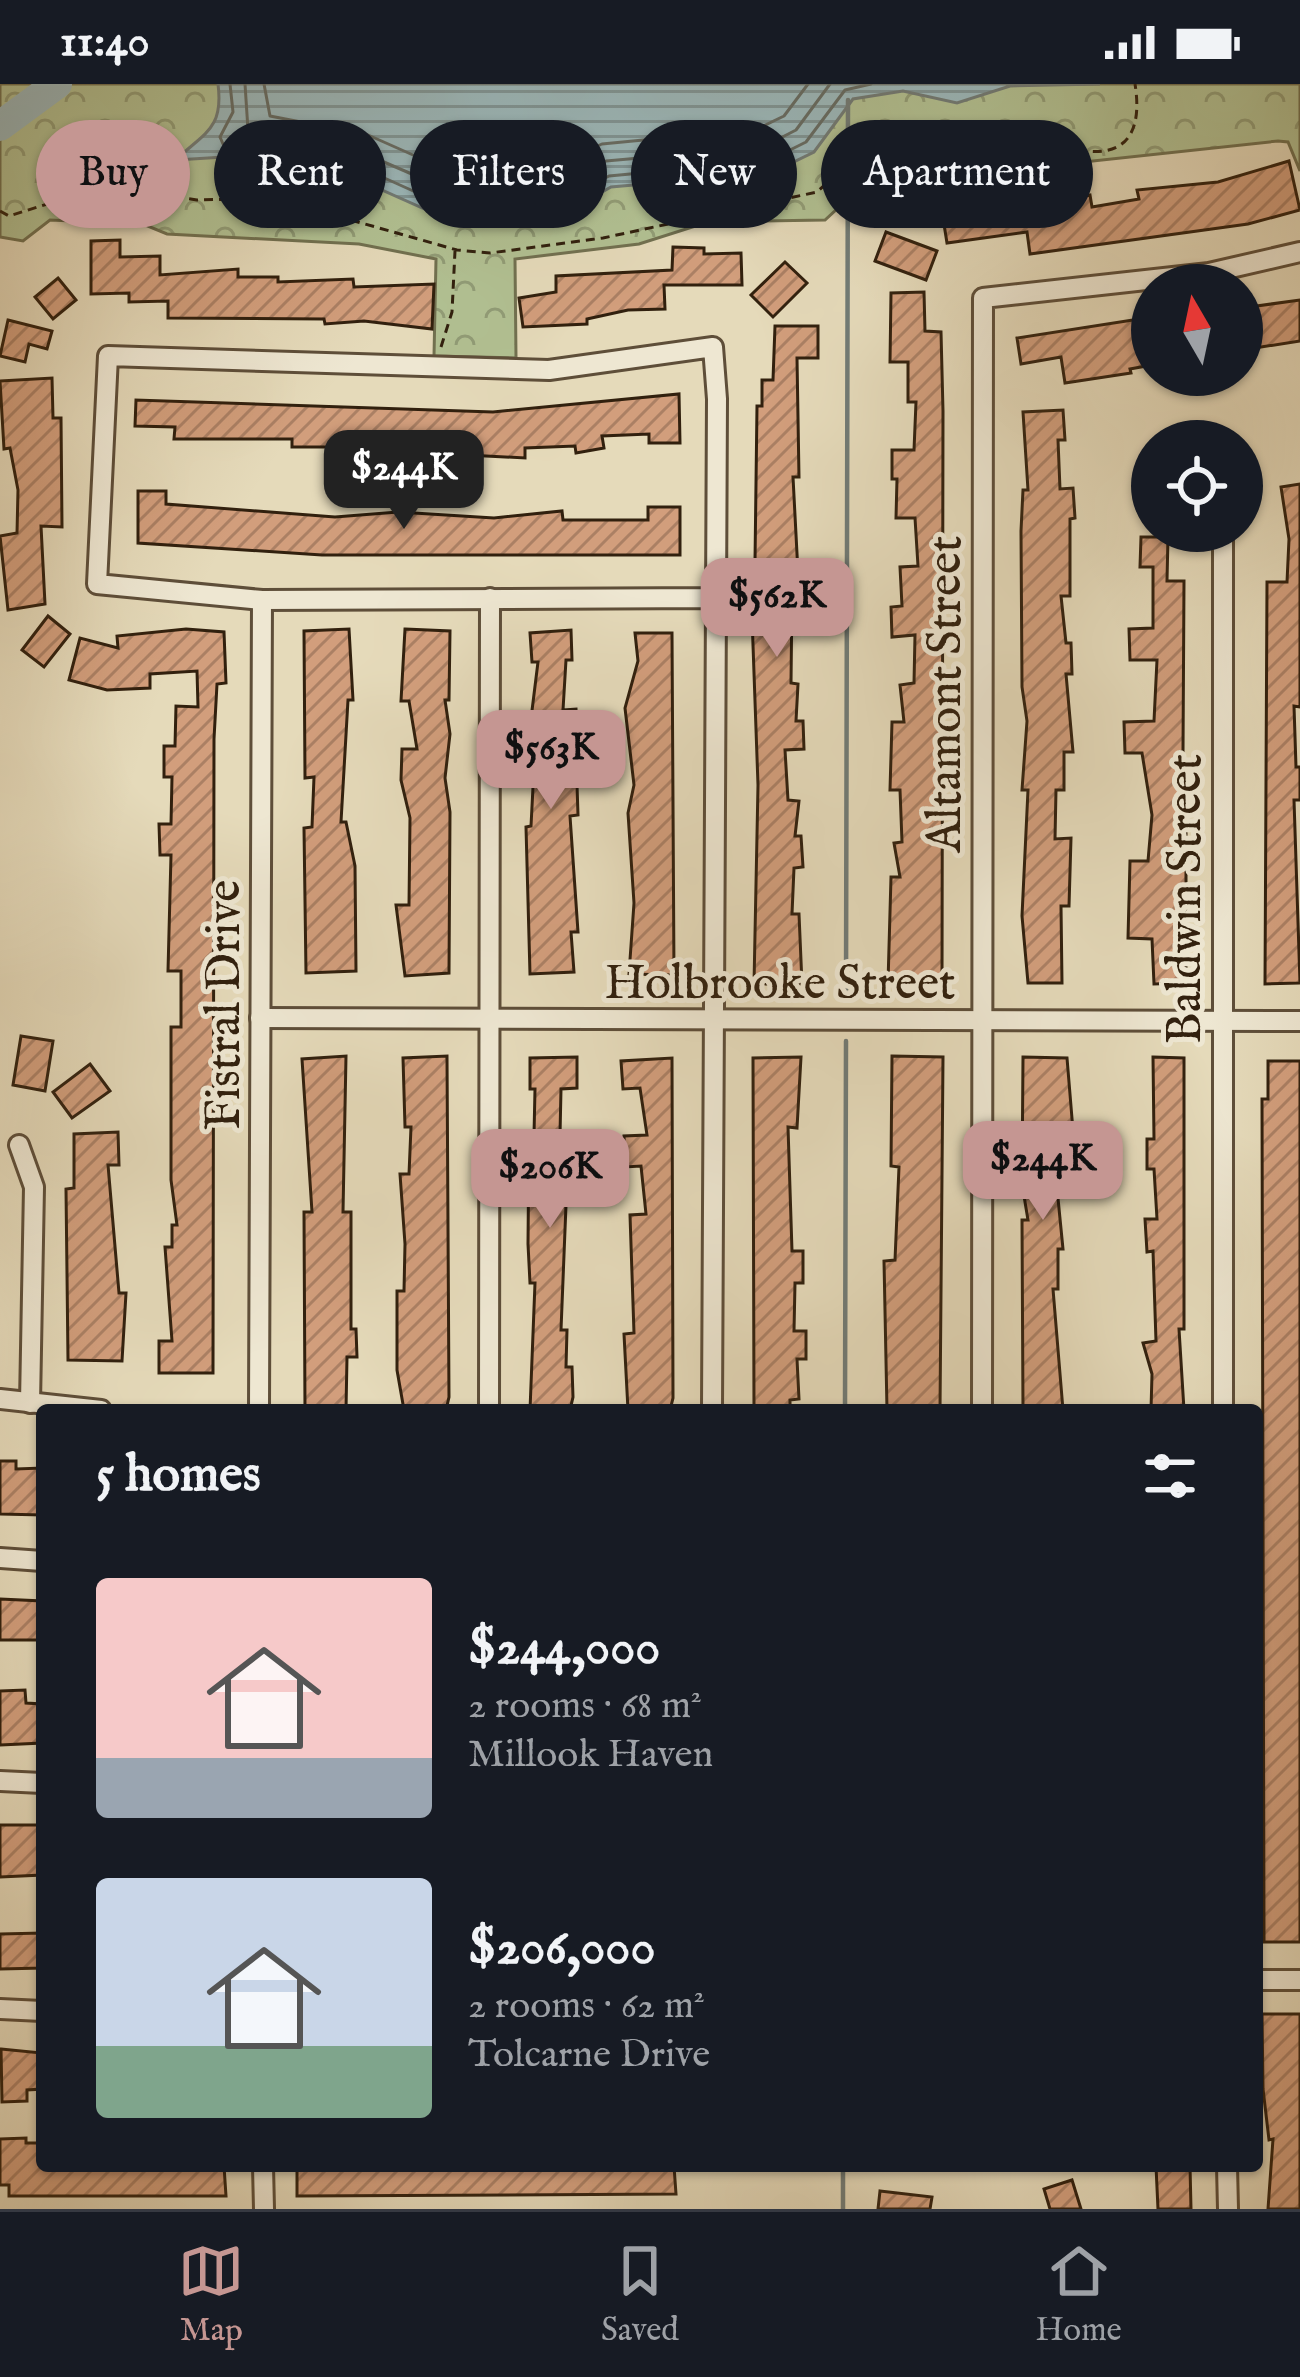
<!DOCTYPE html>
<meta charset="utf-8">
<style>
:root{--surface:#171b24;--page:#20242c;--text:#f1f3f6;--muted:#9ea1a6;--line:#363941;--accent:#c59692}
body{margin:0;font-family:"IM FELL English",serif;background:var(--page);color:var(--text);height:100vh;display:flex;flex-direction:column;font-size:45px;white-space:nowrap}
*{box-sizing:border-box;margin:0}
p{font-size:39px;color:var(--muted)}
.icon{flex:none;width:66px;height:66px;fill:none;stroke:currentColor;stroke-width:2;stroke-linecap:round;stroke-linejoin:round}
.map{position:relative;flex:1;overflow:hidden}
.side{position:absolute;left:36px;top:1320px;width:1227px;height:768px;display:flex;flex-direction:column;background:var(--surface);border-radius:12px;box-shadow:0 3px 9px #0004}
.side>*{flex:none}
.banner{position:absolute;left:36px;top:36px;width:1230px;height:108px;display:flex;gap:24px}
.needle{width:78px;rotate:351deg}
.fabs{position:absolute;left:1131px;top:180px;display:grid;gap:24px}
.fabs a{display:grid;place-items:center;width:132px;height:132px;border-radius:50%;background:var(--surface);box-shadow:0 3px 9px #0004;font-size:60px}
.price{position:absolute;translate:-50% -102px;padding:0 27px;border-radius:24px;background:var(--accent);color:#111;font-size:39px;line-height:78px;filter:drop-shadow(0 3px 6px #0008)}
.price::after{content:'';position:absolute;left:50%;top:72px;width:36px;height:27px;margin-left:-18px;background:inherit;clip-path:polygon(0 0,100% 0,50% 100%)}
.price.current{background:#222;color:#fff}
ul{padding:0;list-style:none}
li{display:flex;align-items:center;gap:36px;height:300px;padding:0 60px}
li span{display:grid;place-items:center;flex:none;width:336px;height:240px;border-radius:12px;color:#555}
li>.icon{margin-inline-start:auto}
span .icon{width:144px;height:144px;fill:#fffc;stroke-width:1}
li b{font-size:51px}
h2{display:flex;justify-content:space-between;align-items:center;height:144px;padding:0 60px;font-size:51px}
.tag{padding:0 42px;border-radius:54px;background:var(--surface);box-shadow:0 3px 9px #0004;font-size:42px;line-height:108px}
.tag.current{background:var(--accent);color:#111}
.status{display:flex;justify-content:space-between;align-items:center;height:84px;padding:0 60px;background:var(--surface);direction:ltr}
.status svg{height:33px;fill:currentColor}
.tab-bar{display:flex;justify-content:space-around;align-items:center;height:168px;border-top:3px solid var(--line);background:var(--surface);font-size:33px;color:var(--muted)}
.tab-bar a{display:grid;justify-items:center;gap:6px}
.tab-bar .current{color:var(--accent)}
.map>svg:first-child{display:block}
</style>
<div class="status"><b>11:40</b><svg viewBox="0 0 49 12"><path d="M0 12V9h3v3zM5 12V6h3v6zM10 12V3h3v9zM15 12V0h3v12zM26 1h20v11H26zM47 4h2v5h-2z"/></svg></div>
<div class="map">
<svg width="1300" height="2125" viewBox="0 0 1300 2125">
<defs>
<pattern id="forest-crowns" width="20" height="18" patternUnits="userSpaceOnUse" patternTransform="scale(3)"><rect width="20" height="18" fill="#b1c092"/><path d="M2 6a3 3 0 1 1 6 0M12 15a3 3 0 1 1 6 0" fill="none" stroke="#919c76"/></pattern>
<pattern id="water-rules" width="6" height="5" patternUnits="userSpaceOnUse" patternTransform="scale(3)"><rect width="6" height="5" fill="#9bb8bb"/><path d="M0 2.5h6" fill="none" stroke="#7f9596"/></pattern>
<pattern id="building-hatch" width="6" height="6" patternUnits="userSpaceOnUse" patternTransform="scale(3)"><rect width="6" height="6" fill="#d29e7c"/><path d="M-1 1l2-2M0 6l6-6M5 7l2-2" fill="none" stroke="#ab8064"/></pattern>
</defs>
<rect width="100%" height="100%" fill="#e5daba"/>
<filter id="stains"><feTurbulence type="fractalNoise" baseFrequency=".00167" numOctaves="4"/><feColorMatrix values="0 0 0 0 .2 0 0 0 0 .09 0 0 0 0 .02 0 0 0 .5 -.17"/></filter>
<radialGradient id="worn" r=".72"><stop offset=".6" stop-color="#630" stop-opacity="0"/><stop offset="1" stop-color="#630" stop-opacity=".3"/></radialGradient>
<path fill="url(#forest-crowns)" stroke="#717050" stroke-width="3" d="M0,0h1300v87l-12,-29 -10,-1 -416,45 -37,34 -117,2 -69,22 -124,15 1,99 -82,-2 2,-97 -77,-15 -192,-10 -24,-10 -93,-4 -27,21 -23,-4z"/>
<path fill="url(#water-rules)" stroke="#717b76" stroke-width="3" d="M218,0h882l-90,2 -53,17 -54,-12 -50,8 -39,53 -43,21 -160,14 -25,14 -94,20 -65,-11 -70,-31 -117,-23 -64,4c27,-27 48,-30 42,-76z"/>
<g fill="none" stroke-linecap="round" stroke-linejoin="round">
<g stroke="#666c64" stroke-width="3">
<path d="M230,0l3,28 -13,25 3,7 137,23 71,32 62,9 88,-18 28,-14 159,-15 38,-19 39,-52 26,-6"/>
<path d="M245,0l3,46 115,23 72,31 57,9 84,-18 30,-14 157,-14 33,-17 34,-46"/>
<path d="M264,0l6,32 98,19 72,32 51,8 79,-17 32,-14 155,-15 27,-13 24,-32"/>
</g>
<g stroke="#717b76" stroke-width="4.5">
<path d="M846,911l2,-895"/>
<path d="M845,1326l1,-369"/>
<path d="M843,2125v-43"/>
</g>
<path stroke="#9bb8bb" stroke-width="30" d="M0,42l57,-42"/>
</g>
<g fill="url(#building-hatch)" stroke="#31200e" stroke-width="3">
<path d="M1289,77l11,49 -52,14 -218,30 -3,-22 -80,11 -8,-50 72,-9 3,25 76,-14 2,12 47,-8 -2,-9 81,-8z"/>
<path d="M886,148l51,19 -11,29 -51,-19z"/>
<path d="M120,156v17l40,-1v19l78,-6v8h40v5l75,-3 1,8 80,-3 -2,45 -68,-8 -39,3 -1,-5 -156,-1v-17l-39,1v-9l-38,1v-53z"/>
<path d="M673,163l31,1v6l37,-1 1,32h-78l1,24 -37,1 -41,9v5l-64,3 -4,-29 37,-6v-16l116,-6z"/>
<path d="M785,178l22,21 -34,34 -22,-22z"/>
<path d="M58,194l18,22 -23,19 -18,-22z"/>
<path d="M924,208l1,39 16,1 2,79 -1,572h-54l3,-106h9l-6,-34 8,-1 -2,-52h-10l2,-68h12l-4,-37 14,-2 1,-48 -23,2 -1,-30 11,-1 -2,-39 18,-1 -3,-48h-19l1,-39h-5v-29h22l2,-48h-8v-40h-18l1,-69z"/>
<path d="M1300,216v41l-58,9v-42z"/>
<path d="M1152,233v48l-22,4 1,4 -66,10 -4,-26 -40,7 -4,-26z"/>
<path d="M8,236l44,11 -5,18 -18,-5 -4,18 -25,-6z"/>
<path d="M775,242h43v32h-21l2,119h-6l6,115h-7l-1,91 7,1 -2,37h7l1,28 -19,1 3,50 11,1 -4,35h6l2,31 -9,1 -2,46h7l3,70h-48l4,-199 -8,-224h5l2,-155h5v-26h11z"/>
<path d="M52,294l1,40h8l1,109 -21,-1 4,78 -37,6 -8,-74 17,-3 1,-43 -8,-42 -6,1 -4,-68z"/>
<path d="M679,310l1,49h-31v-9l-47,2 2,12 -28,5 -1,-7 -50,2v10l-77,-4v-7h-156v-8h-118l1,-12 -40,-1 1,-26 357,12z"/>
<path d="M1063,326l2,30h-7l2,49 13,-1 2,30 -5,1v77h-9l5,47h5l1,31h-6l7,78h-9v38h-8l-1,49 16,-1 -2,68h-8l1,77h-34l-6,-67 6,-126h-6l5,-69 -5,-34 -1,-156 2,-41h5l-5,-78z"/>
<path d="M1300,400v223l-6,-1 2,61h4v33h-6l6,183 -35,1 2,-402h20l2,-43 -8,-52z"/>
<path d="M138,407h28v13l169,13 63,-5 96,6 68,-7 1,9h85v-13h32v48h-358l-184,-12z"/>
<path d="M1141,453h27l-1,44h17l-1,170 -4,1 7,45v186l-32,1 -2,-45 -24,-1 2,-77h18l4,-46 -10,-62h-17l-1,-31 30,-1 3,-61h-27l-1,-31 24,-1v-61h-13z"/>
<path d="M48,532l22,18 -26,33 -22,-17z"/>
<path d="M186,545l38,3 2,51 -9,1 -3,55 -1,634h-54v-32h13l-7,-94h7v-22h5l-6,-45v-153h10v-56h-13l3,-116h-11l-1,-31h12l1,-47h-8v-31h11l1,-40 22,1 -1,-36 -47,3v14l-43,2 -38,-10 11,-42 38,10 -1,-12z"/>
<path d="M349,545l4,71h-5l-7,122h5l9,44 1,105 -50,2 -2,-145 8,-1 2,-50 -9,1 -1,-147z"/>
<path d="M405,545l45,2 -1,69h-4l5,34 -5,44 5,34 -1,161 -44,3 -9,-71h13l1,-87 -9,-38 1,-31h15l-8,-48h-8z"/>
<path d="M571,546l1,30h-6l-3,50 13,-1 1,27 -15,1 8,48h7l1,30 -8,1 8,116h-7l3,40 -44,2 -4,-147 5,-1 2,-39 -6,-36 11,-89h-6l-2,-29z"/>
<path d="M635,549h37l2,342 -45,-1 5,-71 -6,-90 6,-28 -9,-77 13,-47z"/>
<path d="M21,952l32,5 -8,50 -32,-6z"/>
<path d="M346,972l-3,156h8v117h5l1,28h-10l-1,53h-41l-1,-198h8l-10,-153z"/>
<path d="M447,972l2,341 -3,13h-42l-7,-40v-79h7l1,-47 -5,-70h9l2,-47h-6l-2,-69z"/>
<path d="M892,972l51,1 -3,353h-53l-3,-149 11,-1 4,-93 -8,-1z"/>
<path d="M577,973v31l-16,1 -1,46h12l2,70h-8l-5,125h6l-1,37h6l1,30 -3,13h-40l5,-127h-5l-2,-39 1,-109h5l1,-46h-5v-31z"/>
<path d="M801,973l-4,71 -9,-1 4,124h11v32h-8l-1,48h12v28h-9l2,40 -9,1v10h-36l-1,-352z"/>
<path d="M1023,973l44,1 9,109 -21,1 8,81h-5v40h-5l10,121h-40l-1,-190h6l-6,-36z"/>
<path d="M1153,973l31,1v271h-5l5,81h-33l1,-36 -9,-31 13,-2 -3,-90 -6,1 -2,-33h12l-3,-50h-7v-30h7z"/>
<path d="M672,974l1,340 -3,12h-42l-4,-76 10,-1 -4,-118 16,-1 -5,-48 -16,1 -1,-31 23,-1 -7,-47 -17,1 -2,-28z"/>
<path d="M1268,977h32v881h-36l-2,-843h6z"/>
<path d="M90,980l20,27 -38,27 -19,-26z"/>
<path d="M118,1048l1,33h-11l11,128h7l-4,68 -54,-1 -2,-171 8,-1v-54z"/>
<path d="M0,1377h16v8l26,-1v47l-42,-1z"/>
<path d="M0,1515l42,2v39h-42z"/>
<path d="M25,1606l1,13 16,1v39l-42,2v-54z"/>
<path d="M0,1741h42v50l-42,2z"/>
<path d="M42,1849v35l-42,1v-35z"/>
<path d="M1262,1930h38v195h-32l5,-70 -4,1 -6,-51z"/>
<path d="M1,1965l41,4v36l-15,1v11l-25,1z"/>
<path d="M26,2054v5h16v23h182l2,30h-217v-11h-9v-46z"/>
<path d="M297,2082h377l2,28 -379,2z"/>
<path d="M1156,2082h34l1,43h-33z"/>
<path d="M1072,2096l9,29h-31l-6,-20z"/>
<path d="M880,2107l52,6 -2,12h-52z"/>
</g>
<g fill="none" stroke-linecap="round" stroke-linejoin="round">
<g stroke="#5e4e39" stroke-width="24">
<g id="minor">
<path d="M1223,448v878"/>
<path d="M260,934l1040,3"/>
<path d="M19,1061l15,42 -4,216"/>
<path d="M0,1315l101,11"/>
<path d="M259,1326l3,-810"/>
<path d="M489,1326l1,-812"/>
<path d="M712,1326l5,-1011 -4,-52 -164,23 -441,-14 -11,228 165,16 451,-2"/>
<path d="M982,1326l1,-1112 226,-25 91,-21"/>
<path d="M0,1474l42,3"/>
<path d="M0,1697l42,2"/>
<path d="M1257,1896h43"/>
<path d="M0,1925l42,2"/>
<path d="M263,2082l1,43"/>
<path d="M1227,2082l1,43"/>
</g>
</g>
<g stroke="#31200e" stroke-width="3" stroke-dasharray="9 6" stroke-linecap="butt">
<path d="M0,127l9,5 80,-25 32,-2 76,11 76,-2 184,52 33,3 113,-15 214,-46 41,-37c33,-1 71,23 100,16 26,-7 47,-34 75,-36 20,-2 35,14 54,16 47,5 54,-30 48,-67"/>
<path d="M441,263l11,-35 3,-61"/>
</g>
<use href="#minor" stroke="#eee7d2" stroke-width="18"/>
</g>
<g text-anchor="middle" stroke-width="10" stroke-linejoin="round" paint-order="stroke">
<g font-size="48" fill="#31200e" stroke="#eee7d2">
<text transform="translate(943 610) rotate(-90)" y="17">Altamont Street</text>
<text transform="translate(1183 815) rotate(-90)" y="17">Baldwin Street</text>
<text x="780" y="914">Holbrooke Street</text>
<text transform="translate(222 921) rotate(-90)" y="17">Fistral Drive</text>
</g>
</g>
<rect width="100%" height="100%" filter="url(#stains)"/>
<rect width="100%" height="100%" fill="url(#worn)"/>
</svg>
<div class="fabs">
<a><svg class="needle" viewBox="-14 -14 28 28"><path d="M0-13l5 13h-10z" fill="#e53935"/><path d="M0 13l5-13h-10z" fill="#9ea1a6"/></svg></a>
<a><svg class="icon" aria-label="locate" viewBox="0 0 24 24"><circle cx="12" cy="12" r="6"/><path d="M12 2v4M12 18v4M2 12h4M18 12h4"/></svg></a>
</div>
<b class="price current" style="left:404px;top:448px">$244K</b>
<b class="price" style="left:777px;top:576px">$562K</b>
<b class="price" style="left:551px;top:728px">$563K</b>
<b class="price" style="left:1043px;top:1139px">$244K</b>
<b class="price" style="left:550px;top:1147px">$206K</b>
<div class="banner">
<a class="tag current">Buy</a>
<a class="tag">Rent</a>
<a class="tag">Filters</a>
<a class="tag">New</a>
<a class="tag">Apartment</a>
</div>
<section class="side">
<h2>5 homes<svg class="icon" aria-label="filters" viewBox="0 0 24 24"><path d="M4 7h16M4 17h16"/><circle cx="9" cy="7" r="2"/><circle cx="15" cy="17" r="2"/></svg></h2>
<ul>
<li><span style="background:linear-gradient(#f6c9c9 75%,#9aa5b1 0)"><svg class="icon" aria-label="home" viewBox="0 0 24 24"><path d="M3 11l9-7 9 7M6 9v11h12V9"/></svg></span><div><b>$244,000</b><p>2 rooms · 68 m²</p><p>Millook Haven</p></div></li>
<li><span style="background:linear-gradient(#c9d6e8 70%,#7fa58c 0)"><svg class="icon" aria-label="home" viewBox="0 0 24 24"><path d="M3 11l9-7 9 7M6 9v11h12V9"/></svg></span><div><b>$206,000</b><p>2 rooms · 62 m²</p><p>Tolcarne Drive</p></div></li>
</ul>
</section>
</div>
<nav class="tab-bar">
<a class="current"><svg class="icon" aria-label="map" viewBox="0 0 24 24"><path d="M3 6l6-2 6 2 6-2v14l-6 2-6-2-6 2zM9 4v14M15 6v14"/></svg>Map</a>
<a><svg class="icon" aria-label="saved" viewBox="0 0 24 24"><path d="M7 4h10v16l-5-4-5 4z"/></svg>Saved</a>
<a><svg class="icon" aria-label="home" viewBox="0 0 24 24"><path d="M3 11l9-7 9 7M6 9v11h12V9"/></svg>Home</a>
</nav>
